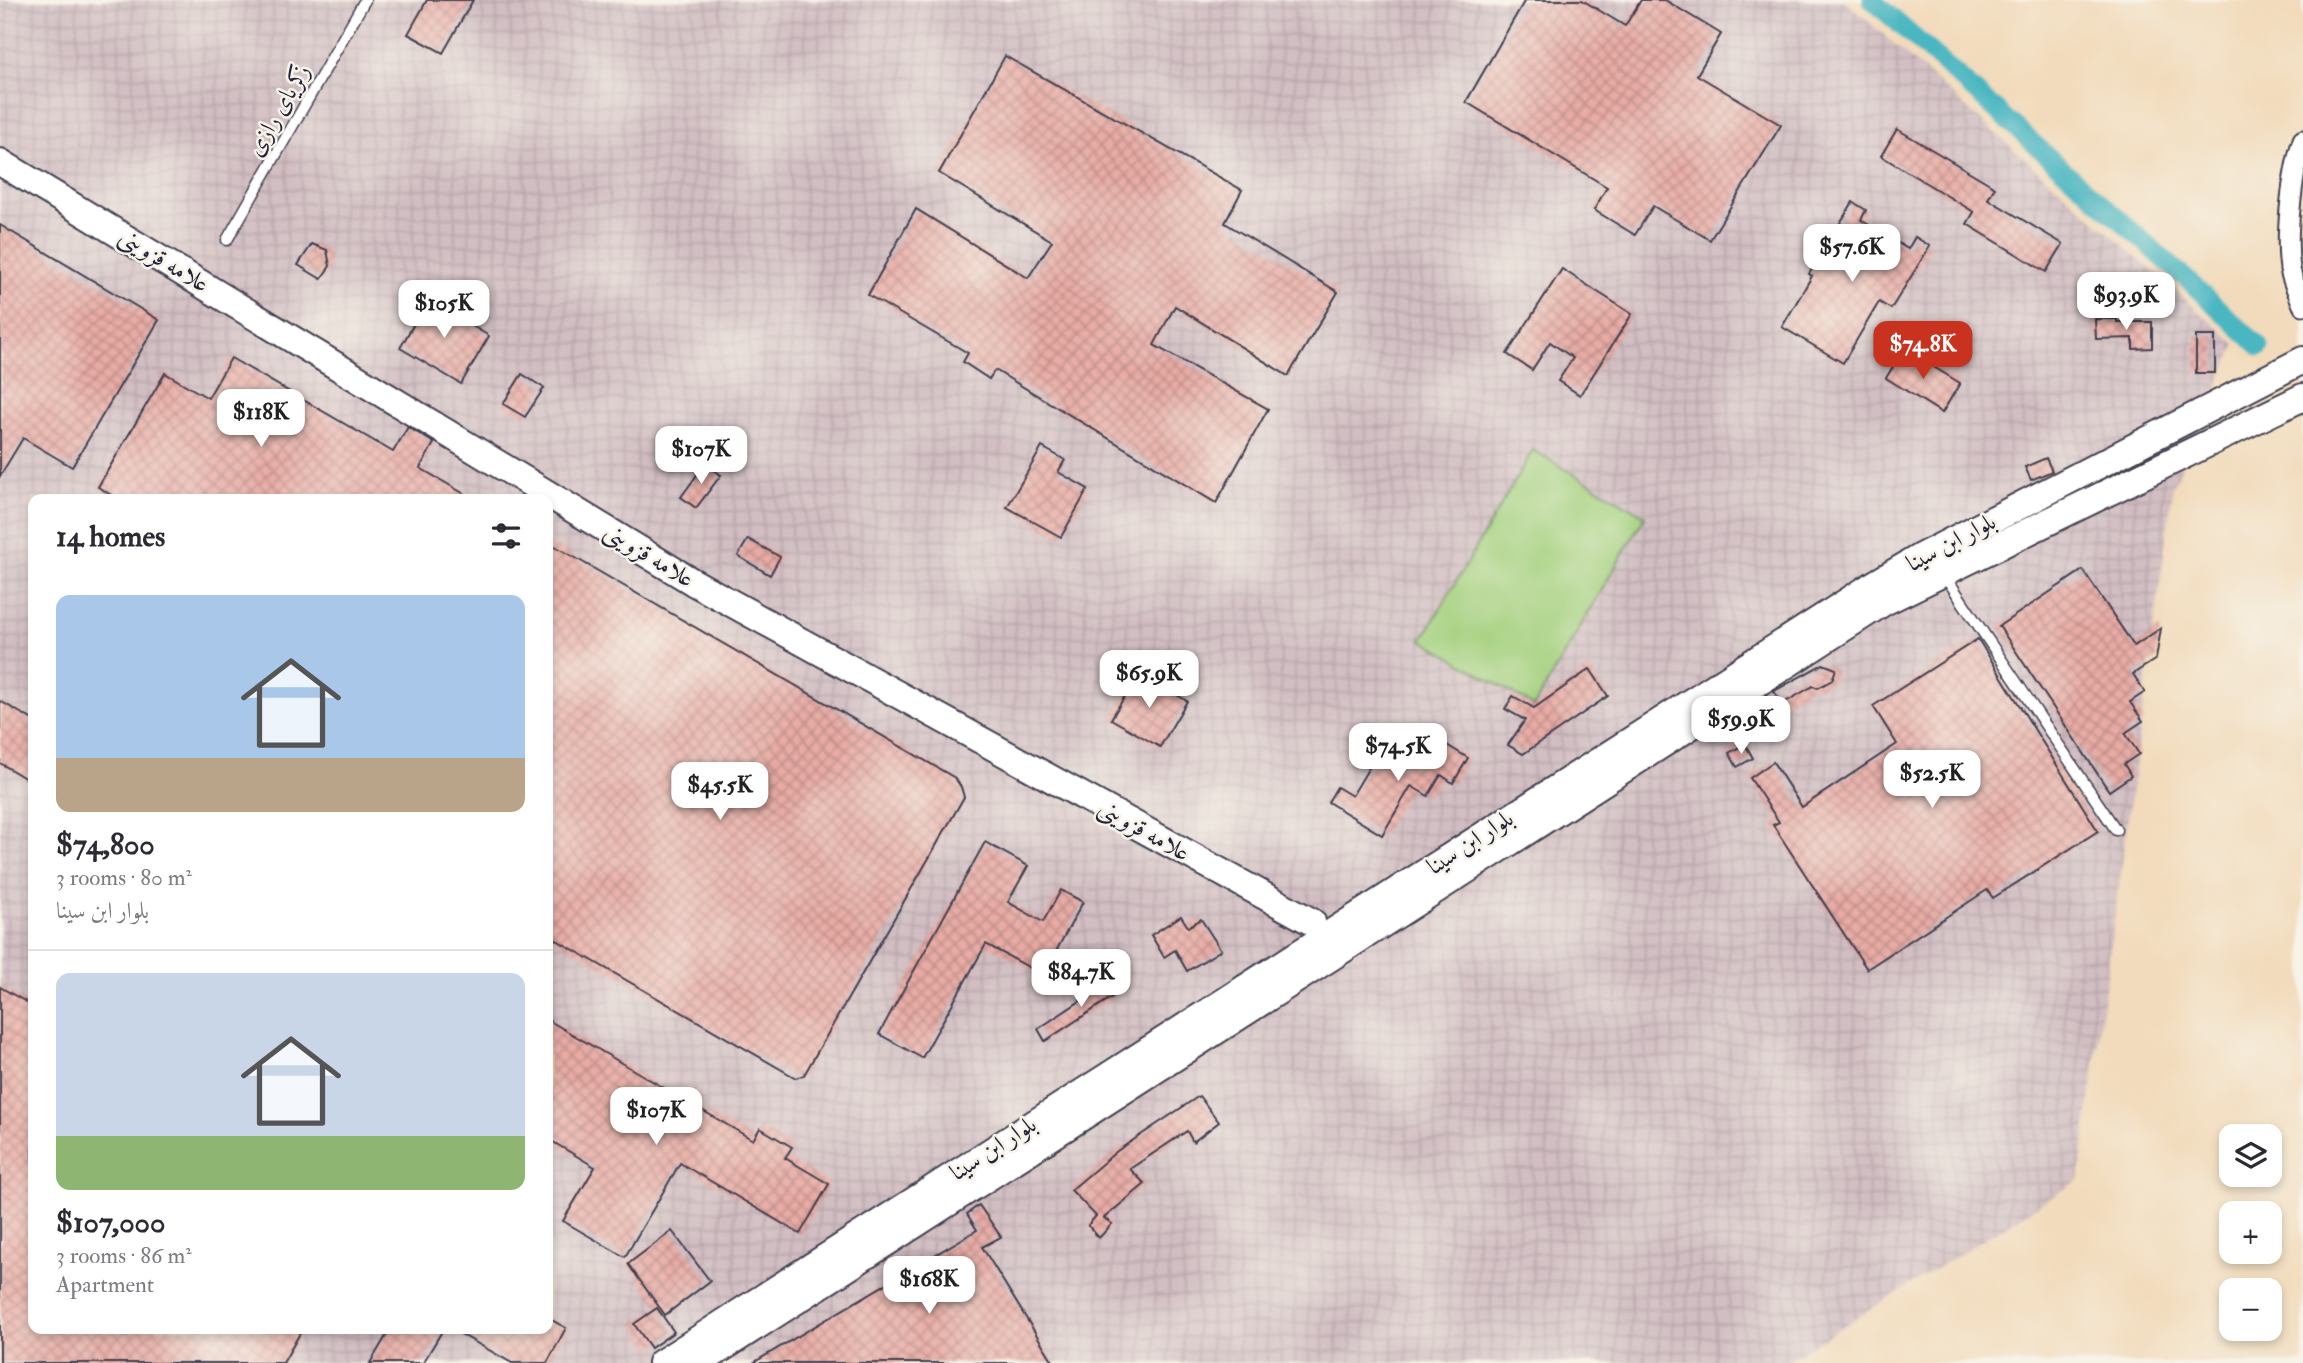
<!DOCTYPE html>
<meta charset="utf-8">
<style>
:root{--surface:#fff;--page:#f2f2f3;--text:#2b2b33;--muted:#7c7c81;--line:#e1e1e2;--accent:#c8321e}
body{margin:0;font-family:"IM FELL Double Pica",Amiri,serif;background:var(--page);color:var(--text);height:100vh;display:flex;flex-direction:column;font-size:26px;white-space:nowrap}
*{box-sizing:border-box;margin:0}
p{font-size:23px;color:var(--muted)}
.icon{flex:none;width:38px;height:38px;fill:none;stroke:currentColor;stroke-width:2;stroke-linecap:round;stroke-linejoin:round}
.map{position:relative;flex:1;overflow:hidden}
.panel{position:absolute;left:28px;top:494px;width:525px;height:840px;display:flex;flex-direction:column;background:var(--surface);border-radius:14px;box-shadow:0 4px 10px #0003}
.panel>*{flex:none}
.tools{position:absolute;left:2219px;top:1124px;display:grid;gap:14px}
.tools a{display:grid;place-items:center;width:63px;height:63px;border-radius:14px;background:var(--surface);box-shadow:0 4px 10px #0003;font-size:35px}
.price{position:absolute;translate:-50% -60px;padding:0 16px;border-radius:14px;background:#fff;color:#222;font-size:23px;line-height:46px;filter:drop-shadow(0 2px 4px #0008)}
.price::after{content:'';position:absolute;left:50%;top:42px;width:21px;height:16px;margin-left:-10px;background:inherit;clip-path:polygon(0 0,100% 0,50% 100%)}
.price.current{background:var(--accent);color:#fff}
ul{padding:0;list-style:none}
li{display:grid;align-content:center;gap:14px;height:371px;padding:0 28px}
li+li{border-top:2px solid var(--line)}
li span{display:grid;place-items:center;height:217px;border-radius:14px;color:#555}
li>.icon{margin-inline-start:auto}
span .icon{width:126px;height:126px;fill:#fffc;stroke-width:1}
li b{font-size:30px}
h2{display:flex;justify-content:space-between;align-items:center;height:84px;padding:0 28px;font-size:30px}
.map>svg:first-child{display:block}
</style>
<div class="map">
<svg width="2303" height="1363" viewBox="0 0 2303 1363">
<defs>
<pattern id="industrial-grid" width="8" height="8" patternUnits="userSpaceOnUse" patternTransform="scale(1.75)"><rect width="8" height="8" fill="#d2bec2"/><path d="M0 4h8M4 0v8" fill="none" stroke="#b4a3a8"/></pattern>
<pattern id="building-cross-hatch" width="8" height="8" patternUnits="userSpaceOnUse" patternTransform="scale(1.75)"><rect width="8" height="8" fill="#e9aca5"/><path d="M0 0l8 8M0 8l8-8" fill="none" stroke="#bc8c88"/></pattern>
</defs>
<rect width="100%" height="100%" fill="#f7f3e8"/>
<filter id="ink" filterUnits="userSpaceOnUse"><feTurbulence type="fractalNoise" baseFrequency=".0143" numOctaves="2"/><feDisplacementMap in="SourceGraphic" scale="14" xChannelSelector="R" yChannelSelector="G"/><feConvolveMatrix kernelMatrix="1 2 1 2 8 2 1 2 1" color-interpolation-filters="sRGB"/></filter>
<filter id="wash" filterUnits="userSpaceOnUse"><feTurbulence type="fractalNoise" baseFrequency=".00686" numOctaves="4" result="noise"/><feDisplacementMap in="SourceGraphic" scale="28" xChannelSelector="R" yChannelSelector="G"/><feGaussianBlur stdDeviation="1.57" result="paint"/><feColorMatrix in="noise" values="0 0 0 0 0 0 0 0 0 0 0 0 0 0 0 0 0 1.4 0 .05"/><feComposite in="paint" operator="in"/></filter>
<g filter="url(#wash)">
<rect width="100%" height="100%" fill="#f2dbbc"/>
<path fill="url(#industrial-grid)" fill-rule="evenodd" d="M0,0h1844l392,344 -63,143 -94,693 -295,183h-1784zM33,499h515v829h-515z"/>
<path fill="#a3d07d" stroke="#62795c" stroke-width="2" d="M1533,450l112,66 -111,190 -112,-66z"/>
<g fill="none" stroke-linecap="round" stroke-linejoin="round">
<path stroke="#48b6c1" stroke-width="19" d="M1872,0l320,284 68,63"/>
</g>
<g id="blocks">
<g fill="url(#building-cross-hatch)">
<path d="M427,0h46l-30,53 -35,-19z"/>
<path d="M1525,0h57l43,26 16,-26h24l56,34 -24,41 84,50 -71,115 -57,-34 -18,29 -41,-25 13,-23 -141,-85z"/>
<path d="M1005,56l237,134 -17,33 113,69 -50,84 -113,-70 -21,39 114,64 -52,94 -221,-133 -6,9 -26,-17 5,-9 -100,-58 48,-86 112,69 24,-37 -113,-68z"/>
<path d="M1897,129l98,58 -7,12 75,45 -17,28 -79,-48 7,-12 -93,-56z"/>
<path d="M1853,202l13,8 -5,10 47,29 7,-12 15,9 -39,63 -12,-7 -36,61 -61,-36 30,-51 -3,-2z"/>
<path d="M0,225l159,95 -87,147 -49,-29 -23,38z"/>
<path d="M312,244l15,6 3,16 -9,13 -23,-14z"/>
<path d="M1562,269l70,45 -52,81 -22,-14 15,-23 -23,-16 -18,28 -25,-16z"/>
<path d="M433,291l14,9 -5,8 47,28 -28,48 -61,-36z"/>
<path d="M2095,319h22v3h35v26l-19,1v-11l-37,1z"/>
<rect x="2196" y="336" width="19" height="37"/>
<path d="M1904,349l56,34 -18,30 -56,-35z"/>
<path d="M231,358l162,94 15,-25 26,16 -14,25 53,31h-355l-20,-12 67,-114 43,25z"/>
<path d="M522,374l22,14 -19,29 -22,-13z"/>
<path d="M1042,447l23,13 -7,12 30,17 -27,48 -54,-30z"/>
<path d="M2046,458l6,13 -21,9 -6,-13z"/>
<path d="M705,464l16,11 -25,33 -15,-11z"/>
<path d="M748,539l32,18 -10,18 -32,-19z"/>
<path d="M548,542l407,236 6,9 3,10 -160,278 -8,3 -248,-143z"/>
<path d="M2083,570l51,76 27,-18 -5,31 -23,15 12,18 -15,10 13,19 -18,12 14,21 -15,10 7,12 -22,15 -110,-165z"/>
<path d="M1978,639l120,192 -105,67 -6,-8 -120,79 -94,-144 6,-3 -29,-44 23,-16 29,45 95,-63 -24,-38z"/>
<path d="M1823,664l13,5 -4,11 -14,8 -5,-2 -31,18 -8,-13z"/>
<path d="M1590,669l18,27 -85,58 -15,-9 17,-25 -20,-11 8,-13 21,12z"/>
<path d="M1139,673l48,28 -27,46 -49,-28z"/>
<path d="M0,701l33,19v63l-33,-20z"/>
<path d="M1429,734l39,24 -15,25 -12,-8 -13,21 -17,-10 -29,49 -54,-33 9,-15 15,9 25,-42 25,15 11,-18 4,3z"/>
<path d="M1745,744l8,14 -16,9 -8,-14z"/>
<path d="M985,842l43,24 -20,36 35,20 18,-32 22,12 -40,73 -57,-31 -64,114 -43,-24z"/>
<path d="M1181,916l7,11 13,-8 20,31 -34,21 -12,-21 -11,7 -13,-22z"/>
<path d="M1115,978l8,12 -78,51 -7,-12z"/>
<path d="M0,987l33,19v322h270l-20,35h-283z"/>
<path d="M548,1020l205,120 7,-12 32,19 -7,11 44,26 -29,50 -120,-71 -55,94 -62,-36 32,-54 -47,-28z"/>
<path d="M1199,1096l20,26 -26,20 -6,-11 -57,38 15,15 -41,34 8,6 -13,14 -11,-13 8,-9 -25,-26 46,-39z"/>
<path d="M979,1205l22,32 -19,10 72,116h-301l224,-133 -10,-16z"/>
<path d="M672,1231l38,50 -45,34 -37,-51z"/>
<path d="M657,1308l17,24 -23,16 -17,-24z"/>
<path d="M548,1318l18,10 -19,35h-35l-62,-35h98z"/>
<path d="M391,1328h53l-21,35h-53z"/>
</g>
</g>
</g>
<g filter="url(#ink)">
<use href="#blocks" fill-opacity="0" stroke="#413e4e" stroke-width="2"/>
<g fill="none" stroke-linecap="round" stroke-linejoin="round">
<g stroke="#413e4e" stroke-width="13">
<g id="lane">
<path d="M227,240l138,-240"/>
<path d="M1943,573l173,257"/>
</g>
</g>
<g stroke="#413e4e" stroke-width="23">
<path id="street" d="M2303,140c-11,32 -18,95 -13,129 2,12 9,25 13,36"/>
</g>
<g stroke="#413e4e" stroke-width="30">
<g id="secondary">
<path d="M0,162l693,420 619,340"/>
<path d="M661,1363l1212,-778 49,-29 381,-196"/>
<path d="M699,1363l1185,-761 419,-205"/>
</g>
</g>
<use href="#lane" stroke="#fff" stroke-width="10"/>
<use href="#street" stroke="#fff" stroke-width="19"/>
<use href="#secondary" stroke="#fff" stroke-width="26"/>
</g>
</g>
<g text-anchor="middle" stroke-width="5" stroke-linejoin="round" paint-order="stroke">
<g font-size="24" fill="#22223b" stroke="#f7f3e8">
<text transform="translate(278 110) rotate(-60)" y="8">زکریای رازی</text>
<text transform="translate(164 260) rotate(31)" y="8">علامه قزوینی</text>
<text transform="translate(1951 542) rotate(-28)" y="8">بلوار ابن سینا</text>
<text transform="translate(649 555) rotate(31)" y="8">علامه قزوینی</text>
<text transform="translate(1144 830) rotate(29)" y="8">علامه قزوینی</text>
<text transform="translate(1470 842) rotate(-33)" y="8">بلوار ابن سینا</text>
<text transform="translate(993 1148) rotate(-33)" y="8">بلوار ابن سینا</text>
</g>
</g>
</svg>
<div class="tools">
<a><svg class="icon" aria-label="layers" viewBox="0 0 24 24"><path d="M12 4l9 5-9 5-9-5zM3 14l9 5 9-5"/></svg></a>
<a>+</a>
<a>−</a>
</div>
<b class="price" style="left:1852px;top:284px">$57.6K</b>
<b class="price" style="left:2126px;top:332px">$93.9K</b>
<b class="price" style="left:444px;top:340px">$105K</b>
<b class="price current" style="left:1923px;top:381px">$74.8K</b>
<b class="price" style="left:261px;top:449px">$118K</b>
<b class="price" style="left:701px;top:486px">$107K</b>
<b class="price" style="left:1149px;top:710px">$65.9K</b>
<b class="price" style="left:1741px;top:756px">$59.9K</b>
<b class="price" style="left:1398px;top:783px">$74.5K</b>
<b class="price" style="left:1932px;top:810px">$52.5K</b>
<b class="price" style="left:720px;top:822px">$45.5K</b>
<b class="price" style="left:1081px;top:1009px">$84.7K</b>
<b class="price" style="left:656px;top:1147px">$107K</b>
<b class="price" style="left:929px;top:1316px">$168K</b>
<section class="panel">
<h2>14 homes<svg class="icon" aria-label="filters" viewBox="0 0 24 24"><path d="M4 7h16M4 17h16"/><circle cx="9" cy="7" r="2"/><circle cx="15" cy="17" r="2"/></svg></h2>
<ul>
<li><span style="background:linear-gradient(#a9c7e8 75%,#b9a48a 0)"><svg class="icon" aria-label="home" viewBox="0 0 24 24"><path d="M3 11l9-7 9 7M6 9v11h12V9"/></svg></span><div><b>$74,800</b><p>3 rooms · 80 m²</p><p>بلوار ابن سینا</p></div></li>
<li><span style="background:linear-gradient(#c9d6e8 75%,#8fb573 0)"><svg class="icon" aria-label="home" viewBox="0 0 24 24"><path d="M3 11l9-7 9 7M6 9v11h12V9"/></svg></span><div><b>$107,000</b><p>3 rooms · 86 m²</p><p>Apartment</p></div></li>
</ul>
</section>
</div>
